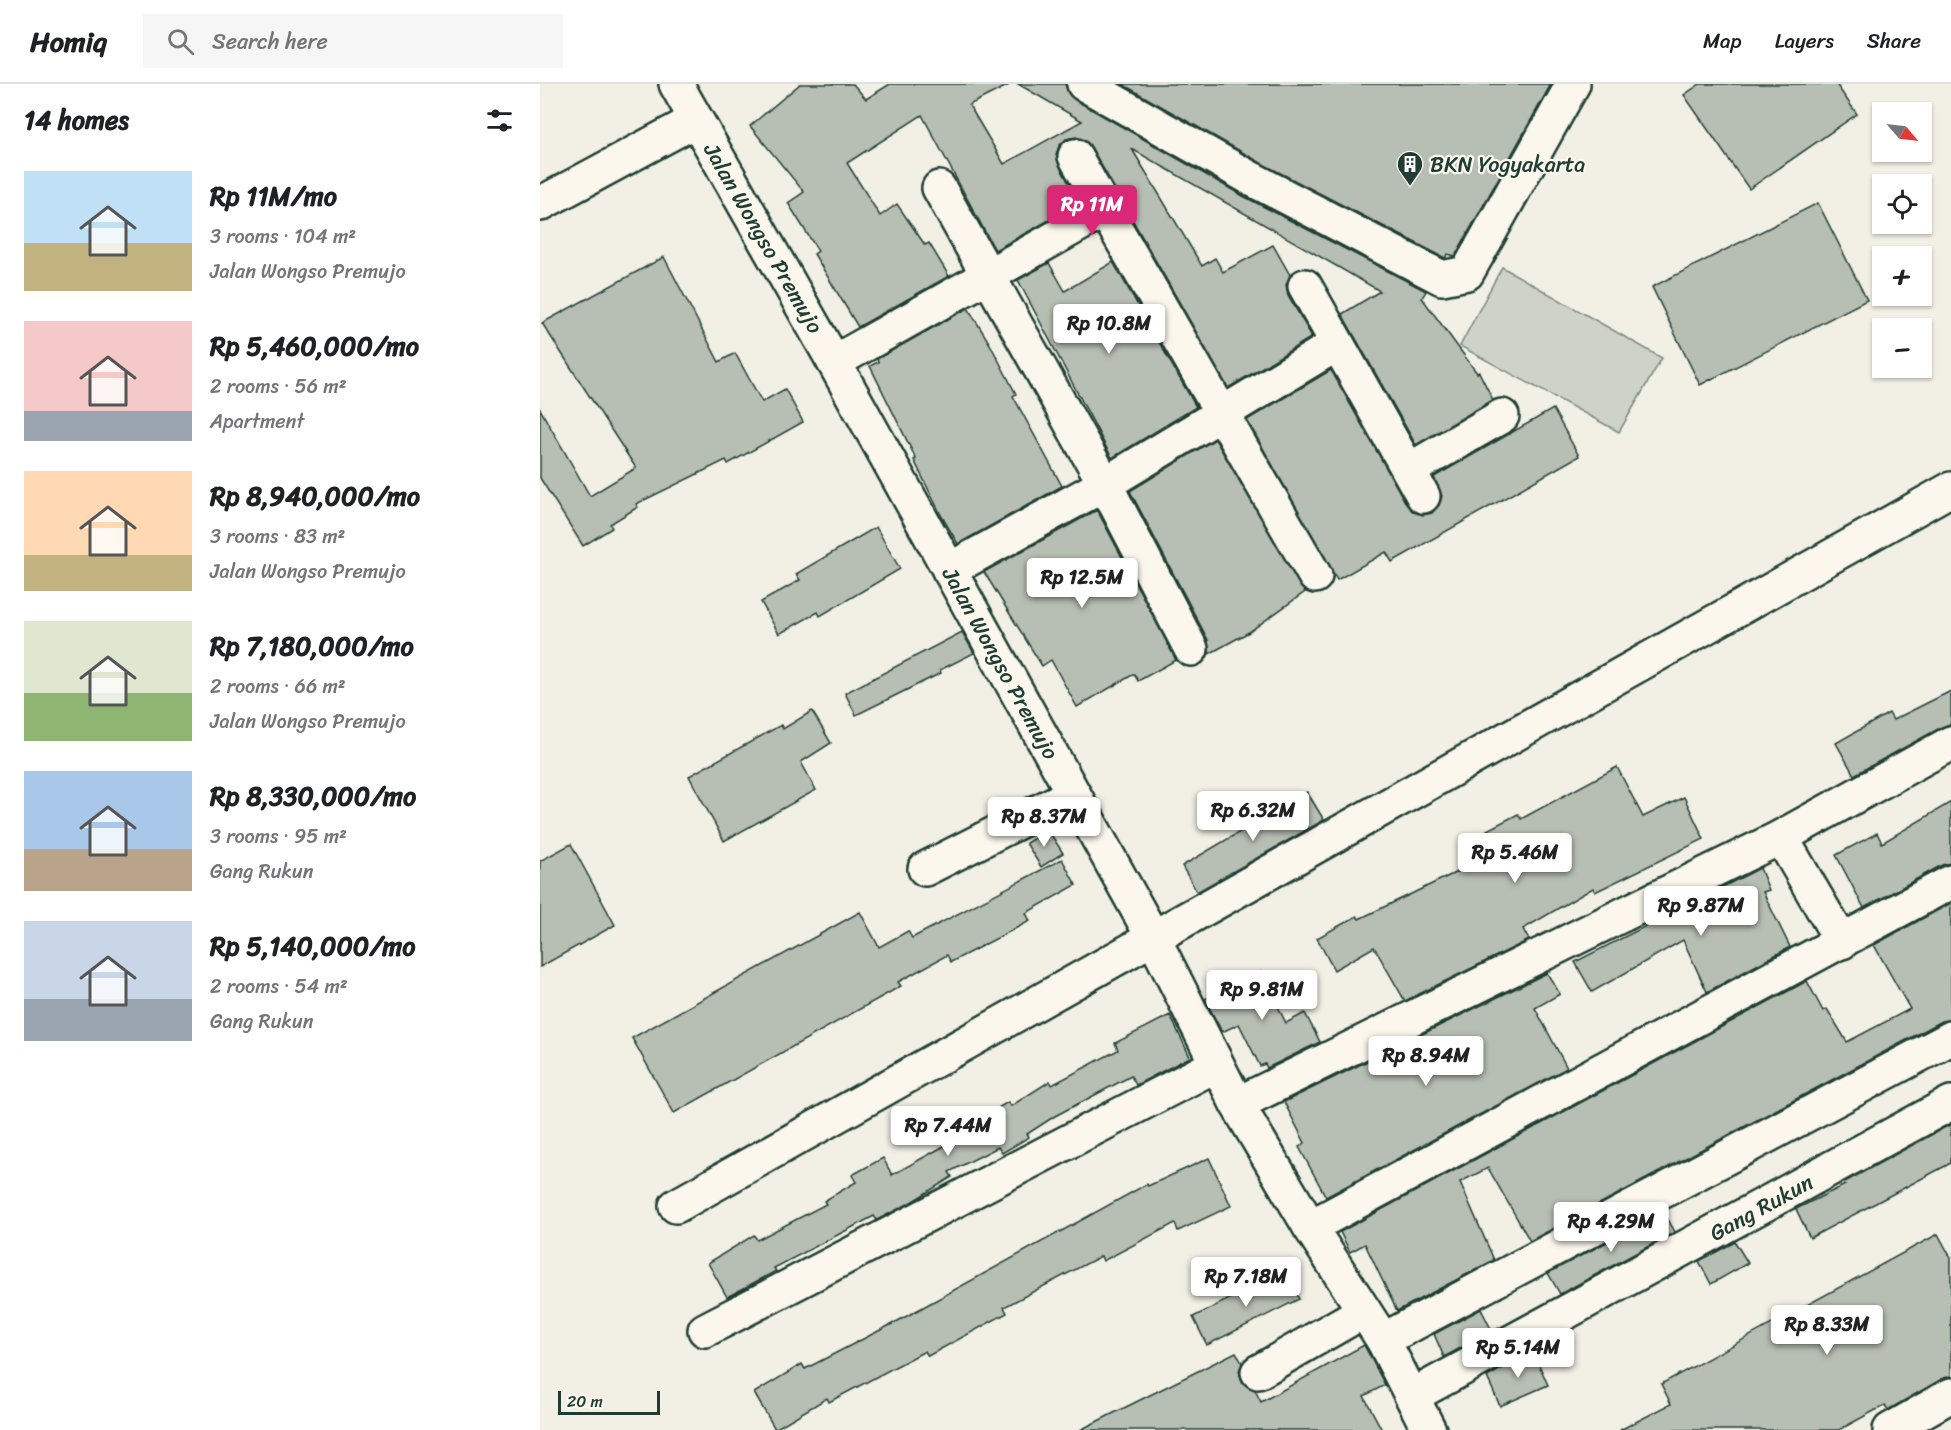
<!DOCTYPE html>
<meta charset="utf-8">
<style>
:root{--surface:#fff;--page:#f6f6f6;--text:#202124;--muted:#757577;--line:#e0e0e0;--accent:#db2777}
body{margin:0;font-family:Sriracha,sans-serif;background:var(--page);color:var(--text);height:100vh;display:flex;flex-direction:column;font-size:22px;white-space:nowrap}
*{box-sizing:border-box;margin:0}
p{font-size:20px;color:var(--muted)}
.icon{flex:none;width:33px;height:33px;fill:none;stroke:currentColor;stroke-width:2;stroke-linecap:round;stroke-linejoin:round}
.map{position:relative;flex:1;overflow:hidden}
.details{display:flex;flex-direction:column;background:var(--surface);width:540px}
.details>*{flex:none}
.needle{width:39px;rotate:118deg}
.tools{position:absolute;left:1332px;top:18px;display:grid;gap:12px}
.tools a{display:grid;place-items:center;width:60px;height:60px;border-radius:0px;background:var(--surface);box-shadow:0 2px 4px #0004;font-size:30px}
.scale{position:absolute;left:18px;bottom:15px;width:102px;box-sizing:border-box;padding-left:6px;border:3px solid #1f3d34;border-top:0;font-size:16px;line-height:21px;white-space:nowrap;color:#1f3d34;-webkit-text-stroke:4px #fbf7ec;paint-order:stroke}
.price{position:absolute;translate:-50% -51px;padding:0 14px;border-radius:6px;background:#fff;color:#222;font-size:20px;line-height:39px;filter:drop-shadow(0 2px 3px #0008)}
.price::after{content:'';position:absolute;left:50%;top:36px;width:18px;height:14px;margin-left:-9px;background:inherit;clip-path:polygon(0 0,100% 0,50% 100%)}
.price.active{background:var(--accent);color:#fff}
ul{padding:0;list-style:none}
li{display:flex;align-items:center;gap:18px;height:150px;padding:0 24px}
li span{display:grid;place-items:center;flex:none;width:168px;height:120px;border-radius:0px;color:#555}
li>.icon{margin-inline-start:auto}
span .icon{width:72px;height:72px;fill:#fffc;stroke-width:1}
li b{font-size:26px}
h2{display:flex;justify-content:space-between;align-items:center;height:72px;padding:0 24px;font-size:26px}
header{display:flex;align-items:center;gap:36px;box-sizing:border-box;height:84px;padding:0 30px;background:var(--surface);border-bottom:2px solid var(--line)}
header strong{font-size:28px}
nav{display:flex;gap:33px;margin-inline-start:auto;font-size:21px}
.search{width:420px;height:54px;background:var(--page);display:flex;align-items:center;gap:15px;box-sizing:border-box;padding:0 21px;border-radius:0px;color:var(--muted);font-size:22px}
main{display:flex;flex:1;min-height:0}
.map>svg:first-child{display:block}
</style>
<header>
<strong>Homiq</strong>
<div class="search"><svg class="icon" aria-label="search" viewBox="0 0 24 24"><circle cx="10" cy="10" r="6"/><path d="M15 15l6 6"/></svg>Search here</div>
<nav><a>Map</a><a>Layers</a><a>Share</a></nav>
</header>
<main>
<section class="details">
<h2>14 homes<svg class="icon" aria-label="filters" viewBox="0 0 24 24"><path d="M4 7h16M4 17h16"/><circle cx="9" cy="7" r="2"/><circle cx="15" cy="17" r="2"/></svg></h2>
<ul>
<li><span style="background:linear-gradient(#bfe0f5 60%,#c2b280 0)"><svg class="icon" aria-label="home" viewBox="0 0 24 24"><path d="M3 11l9-7 9 7M6 9v11h12V9"/></svg></span><div><b>Rp 11M/mo</b><p>3 rooms · 104 m²</p><p>Jalan Wongso Premujo</p></div></li>
<li><span style="background:linear-gradient(#f6c9c9 75%,#9aa5b1 0)"><svg class="icon" aria-label="home" viewBox="0 0 24 24"><path d="M3 11l9-7 9 7M6 9v11h12V9"/></svg></span><div><b>Rp 5,460,000/mo</b><p>2 rooms · 56 m²</p><p>Apartment</p></div></li>
<li><span style="background:linear-gradient(#ffd9b3 70%,#c2b280 0)"><svg class="icon" aria-label="home" viewBox="0 0 24 24"><path d="M3 11l9-7 9 7M6 9v11h12V9"/></svg></span><div><b>Rp 8,940,000/mo</b><p>3 rooms · 83 m²</p><p>Jalan Wongso Premujo</p></div></li>
<li><span style="background:linear-gradient(#dfe7d0 60%,#8fb573 0)"><svg class="icon" aria-label="home" viewBox="0 0 24 24"><path d="M3 11l9-7 9 7M6 9v11h12V9"/></svg></span><div><b>Rp 7,180,000/mo</b><p>2 rooms · 66 m²</p><p>Jalan Wongso Premujo</p></div></li>
<li><span style="background:linear-gradient(#a9c7e8 65%,#b9a48a 0)"><svg class="icon" aria-label="home" viewBox="0 0 24 24"><path d="M3 11l9-7 9 7M6 9v11h12V9"/></svg></span><div><b>Rp 8,330,000/mo</b><p>3 rooms · 95 m²</p><p>Gang Rukun</p></div></li>
<li><span style="background:linear-gradient(#c9d6e8 65%,#9aa5b1 0)"><svg class="icon" aria-label="home" viewBox="0 0 24 24"><path d="M3 11l9-7 9 7M6 9v11h12V9"/></svg></span><div><b>Rp 5,140,000/mo</b><p>2 rooms · 54 m²</p><p>Gang Rukun</p></div></li>
</ul>
</section>
<div class="map">
<svg width="1411" height="1346" viewBox="0 0 1411 1346">
<rect width="100%" height="100%" fill="#f2f0e5"/>
<filter id="ink" filterUnits="userSpaceOnUse"><feTurbulence type="fractalNoise" baseFrequency=".0167" numOctaves="2"/><feDisplacementMap in="SourceGraphic" scale="12" xChannelSelector="R" yChannelSelector="G"/><feConvolveMatrix kernelMatrix="1 2 1 2 8 2 1 2 1" color-interpolation-filters="sRGB"/></filter>
<g filter="url(#ink)">
<path fill="#cfd2c8" stroke="#77887e" stroke-width="1.5" d="M962,183l160,91 -43,74 -159,-86z"/>
<g fill="#b7beb3" stroke="#1f3d34" stroke-width="1.5">
<path d="M260,0h53l13,15 24,-15h121l-42,21 35,59 78,-43 -64,-37h47l3,9 7,7 168,96 183,95 -4,7 55,75 2,-1 14,28 -77,45 -74,-131 38,-23 -248,-142 70,117 13,-8 8,14 50,-27 17,30 -4,10 2,10 24,42 -84,51 -137,-241 -6,-7 -9,-3 -10,2 -7,7 -3,9 3,10 21,38 -85,47 -73,-135 -75,48 33,53 17,-12 28,41 4,-2 20,33 -91,51 -44,-73 4,-3 -30,-48 16,-11 -54,-66z"/>
<path d="M582,0h429l-96,172 -7,-2 -3,4 -184,-95z"/>
<path d="M1160,0h136l21,30 -108,75 -65,-94z"/>
<path d="M1278,119l49,97 -167,85 -48,-98z"/>
<path d="M124,173l55,105 16,-9 27,49 23,-13 18,33 -75,42 -2,-4 -90,44 2,3 -28,17 2,4 -29,18 -43,-68v-69l50,87 46,-28 -94,-145z"/>
<path d="M573,178l83,145 -84,51 -94,-178 31,-17 16,28z"/>
<path d="M428,224l22,36 26,50 -3,2 49,90 -104,58 -17,-29 -27,-55 2,-1 -46,-93 8,-4 -1,-3z"/>
<path d="M791,286l76,135 7,7 9,3 9,-2 7,-8 3,-9 -8,-19 119,-68 26,47 -187,106 -6,-10 -49,28 -90,-160z"/>
<path d="M675,355l90,153 -56,40 -40,22 -1,-14 -78,-149z"/>
<path d="M557,426l79,150 -38,21 -4,-7 -57,33 -26,-47 -9,6 -58,-94z"/>
<path d="M336,443l24,42 -80,47 -2,-4 -39,22 -18,-32 39,-22 -4,-6z"/>
<path d="M422,548l12,21 -34,17 1,3 -85,42 -11,-22z"/>
<path d="M1411,607v33l-9,3 -88,48 -18,-32 53,-30 4,7z"/>
<path d="M272,627l19,32 -30,19 15,28 -92,51 -35,-65 92,-51 2,4z"/>
<path d="M1077,683l26,50 41,-20 20,42 -109,53 -2,-4 -70,41 6,11 -124,61 -31,-54 -40,23 -17,-32 40,-22 2,3 100,-48 -1,-3 40,-17 -11,-21 31,-16 3,5z"/>
<path d="M767,708l17,28 -127,72 -15,-26z"/>
<path d="M1411,718v61l-9,2 -78,43 -28,-53 41,-22 5,10z"/>
<path d="M508,746l15,23 -22,14 -15,-24z"/>
<path d="M31,760l44,81 -75,42v-106z"/>
<path d="M522,775l14,26 -50,28 4,8 -79,41 -4,-7 -49,27 3,4 -227,127 -42,-75 228,-126 19,35 29,-16 4,7z"/>
<path d="M1220,784l9,22 -6,2 27,55 -83,45 -24,-52 -91,52 -17,-30z"/>
<path d="M1411,819v116l-9,2 -412,220 -42,-73 -28,14 34,78 -97,51 -32,-67 -15,8 -10,-20 467,-251 16,30 4,-2 20,33 63,-33 -36,-64z"/>
<path d="M721,888l25,51 19,-10 15,29 -53,26 -2,-4 -5,2 -21,-42 -17,8 -17,-33z"/>
<path d="M1007,889l13,21 -25,14 32,60 -241,129 -27,-50 6,-4 -21,-41z"/>
<path d="M630,931l20,42 -54,28 -5,-9 -76,40 -28,18 2,3 -27,16 -4,-6 -49,25 3,5 -44,27 -31,16 -3,-4 -100,52 2,3 -49,26 -19,-34 46,-28 3,5 69,-36 -2,-3 32,-19 -4,-7 31,-17 9,17 54,-30 -1,-4 39,-19 -3,-4 27,-16 3,4 39,-25 2,4 66,-35 -3,-7z"/>
<path d="M1411,1040v39l-141,75 -14,-29 49,-24 -2,-2z"/>
<path d="M669,1074l22,48 -53,25 -3,-8 -72,38 -2,-5 -97,51 3,6 -79,43 -3,-5 -96,51 -2,-4 -52,31 -21,-36 48,-29 3,5 91,-47 251,-138 1,2z"/>
<path d="M1124,1128l11,20 -115,62 -12,-21z"/>
<path d="M1398,1150l13,24v118l-9,3 -54,31 -3,-5 -46,25h-219l51,-26 -10,-20z"/>
<path d="M1195,1158l13,21 -37,21 -12,-23z"/>
<path d="M745,1187l14,28 -92,46 -14,-28z"/>
<path d="M941,1225l11,22 -48,26 -10,-23z"/>
<path d="M824,1261l21,40 -21,11 18,34h-302l156,-78 6,11 -3,8 3,10 13,9 6,12z"/>
<path d="M993,1267l15,34 -48,21 -13,-29z"/>
</g>
<g fill="none" stroke-linecap="round" stroke-linejoin="round">
<g stroke="#1f3d34" stroke-width="38">
<g id="minor">
<path d="M136,0l158,278 320,577 83,165 73,123 73,113 46,90"/>
<path d="M544,0l168,95 190,99 25,-5 106,-189"/>
<path d="M535,72l30,54"/>
<path d="M399,104l166,296 86,165"/>
<path d="M0,120l156,-84"/>
<path d="M765,202l118,210"/>
<path d="M294,278l271,-152 210,366"/>
<path d="M869,386l93,-54"/>
<path d="M409,486l156,-86 232,-140"/>
<path d="M1241,753l61,105"/>
<path d="M385,785l148,-75"/>
<path d="M697,1020l544,-267 170,-94"/>
<path d="M136,1122l1275,-717"/>
<path d="M770,1143l641,-345"/>
<path d="M165,1246l511,-265"/>
<path d="M843,1256l568,-302"/>
<path d="M718,1288l106,-61"/>
<path d="M872,1312l539,-293"/>
<path d="M1350,1346l61,-35"/>
</g>
</g>
<use href="#minor" stroke="#fbf7ec" stroke-width="33"/>
</g>
</g>
<defs>
<g id="building-pin" transform="scale(1.35)"><path d="M0 17L-7.5 6A9.5 9.5 0 1 1 7.5 6Z" fill="#1f3d34" stroke="#fbf7ec"/><path d="M-4-6H4V6H1V3H-1V6H-4ZM-2.5-4.3h1.7v1.8h-1.7ZM.8-4.3h1.7v1.8H.8ZM-2.5-1h1.7V.8h-1.7ZM.8-1h1.7V.8H.8Z" fill="#fff"/></g>
</defs>
<g fill-rule="evenodd">
<use href="#building-pin" x="870" y="80"/>
</g>
<g text-anchor="middle" stroke-width="4.5" stroke-linejoin="round" paint-order="stroke">
<g font-size="22" fill="#1f3d34" stroke="#fbf7ec" text-anchor="start">
<text x="890" y="88">BKN Yogyakarta</text>
</g>
<g font-size="22" fill="#1f3d34" stroke="#fbf7ec">
<text transform="translate(224 154) rotate(60)" y="8">Jalan Wongso Premujo</text>
<text transform="translate(461 579) rotate(61)" y="8">Jalan Wongso Premujo</text>
<text transform="translate(1221 1123) rotate(-29)" y="8">Gang Rukun</text>
</g>
</g>
</svg>
<div class="tools">
<a><svg class="needle" viewBox="-14 -14 28 28"><path d="M0-13l5 13h-10z" fill="#e53935"/><path d="M0 13l5-13h-10z" fill="#757577"/></svg></a>
<a><svg class="icon" aria-label="locate" viewBox="0 0 24 24"><circle cx="12" cy="12" r="6"/><path d="M12 2v4M12 18v4M2 12h4M18 12h4"/></svg></a>
<a>+</a>
<a>−</a>
</div>
<div class="scale">20 m</div>
<b class="price active" style="left:552px;top:152px">Rp 11M</b>
<b class="price" style="left:569px;top:271px">Rp 10.8M</b>
<b class="price" style="left:542px;top:525px">Rp 12.5M</b>
<b class="price" style="left:713px;top:758px">Rp 6.32M</b>
<b class="price" style="left:504px;top:764px">Rp 8.37M</b>
<b class="price" style="left:975px;top:800px">Rp 5.46M</b>
<b class="price" style="left:1161px;top:853px">Rp 9.87M</b>
<b class="price" style="left:722px;top:937px">Rp 9.81M</b>
<b class="price" style="left:886px;top:1003px">Rp 8.94M</b>
<b class="price" style="left:408px;top:1073px">Rp 7.44M</b>
<b class="price" style="left:1071px;top:1169px">Rp 4.29M</b>
<b class="price" style="left:706px;top:1224px">Rp 7.18M</b>
<b class="price" style="left:1287px;top:1272px">Rp 8.33M</b>
<b class="price" style="left:978px;top:1295px">Rp 5.14M</b>
</div>
</main>
